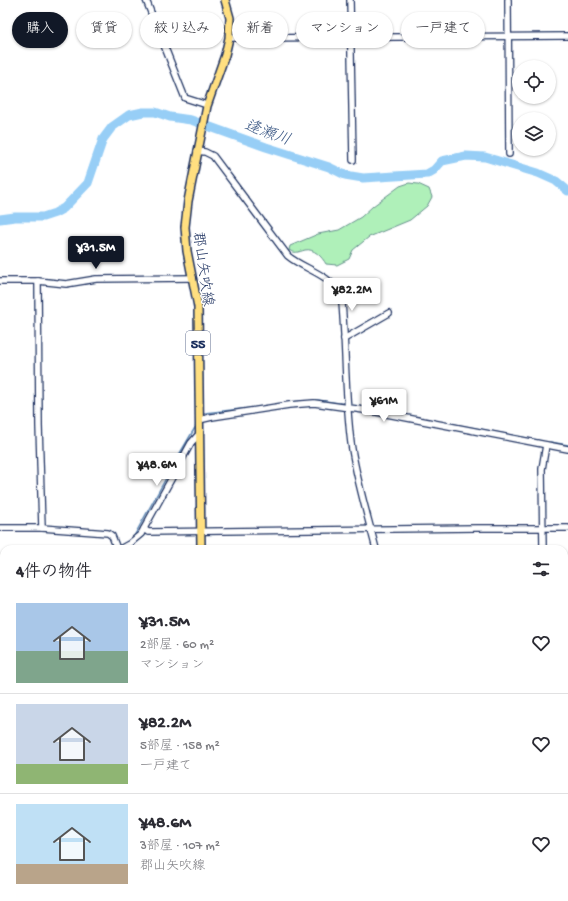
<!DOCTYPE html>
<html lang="ja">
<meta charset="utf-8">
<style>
:root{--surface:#fff;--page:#f7f7f7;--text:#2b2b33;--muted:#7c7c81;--line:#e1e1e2;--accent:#111827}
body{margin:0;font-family:"Gochi Hand","Klee One",sans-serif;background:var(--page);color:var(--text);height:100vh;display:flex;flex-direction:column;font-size:15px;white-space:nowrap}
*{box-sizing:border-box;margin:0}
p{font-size:13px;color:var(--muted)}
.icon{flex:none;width:22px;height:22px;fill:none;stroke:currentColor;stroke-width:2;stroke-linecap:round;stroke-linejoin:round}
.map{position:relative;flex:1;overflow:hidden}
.panel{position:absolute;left:0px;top:545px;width:568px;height:356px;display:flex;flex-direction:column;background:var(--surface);border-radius:12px 12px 0 0;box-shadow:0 1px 3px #0004}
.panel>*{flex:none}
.hud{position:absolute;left:12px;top:12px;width:544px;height:36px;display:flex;gap:8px}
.buttons{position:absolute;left:512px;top:60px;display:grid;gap:8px}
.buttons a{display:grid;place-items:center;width:44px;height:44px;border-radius:50%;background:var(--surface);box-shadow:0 1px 3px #0004;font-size:20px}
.price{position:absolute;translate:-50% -34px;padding:0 9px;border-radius:4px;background:#fff;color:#222;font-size:13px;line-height:26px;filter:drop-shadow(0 1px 2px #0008)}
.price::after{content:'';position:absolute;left:50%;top:24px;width:12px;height:9px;margin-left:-6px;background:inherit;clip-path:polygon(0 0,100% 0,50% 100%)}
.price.current{background:var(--accent);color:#fff}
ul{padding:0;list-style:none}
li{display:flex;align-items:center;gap:12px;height:100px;padding:0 16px}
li+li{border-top:1px solid var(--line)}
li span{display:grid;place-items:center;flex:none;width:112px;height:80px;border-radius:0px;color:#555}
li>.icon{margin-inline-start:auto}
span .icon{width:48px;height:48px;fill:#fffc;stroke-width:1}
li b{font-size:17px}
h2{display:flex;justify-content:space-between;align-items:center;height:48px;padding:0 16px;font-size:17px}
.chip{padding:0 14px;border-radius:18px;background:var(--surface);box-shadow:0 1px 3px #0004;font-size:14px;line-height:36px}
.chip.current{background:var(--accent);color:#fff}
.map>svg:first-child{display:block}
</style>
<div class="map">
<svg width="568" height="901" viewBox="0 0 568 901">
<rect width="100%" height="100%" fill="#fff"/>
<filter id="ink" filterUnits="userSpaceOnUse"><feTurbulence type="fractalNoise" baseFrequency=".025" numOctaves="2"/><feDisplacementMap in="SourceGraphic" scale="8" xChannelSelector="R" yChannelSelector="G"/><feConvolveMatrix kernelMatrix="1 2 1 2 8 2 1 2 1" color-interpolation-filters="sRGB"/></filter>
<g filter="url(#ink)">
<path fill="#aff0b9" stroke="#65908c" d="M409,183l9,1 11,5 3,8 -5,9 -17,14 -41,17 -16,13 -4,9 -12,6 -11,-1c-4,-7 -12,-16 -21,-14 -7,2 -10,4 -16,0l1,-4 28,-12 21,-4 22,-13 12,-11 27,-20z"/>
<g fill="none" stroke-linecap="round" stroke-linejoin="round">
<g stroke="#658eb9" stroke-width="1.5">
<path d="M292,402l26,-2 28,4"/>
<path d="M349,405l10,2"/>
<path d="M202,416l2,-3 56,-6"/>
<path d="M454,424l88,17"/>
<path d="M550,442l18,3"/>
<path d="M133,538l43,-78 20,-34"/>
<path d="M0,621l4,-2"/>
</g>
<path stroke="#97cef6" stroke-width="9" d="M0,219l15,-2h28l12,-4 9,-5 24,-25 15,-44 9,-12 17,-12 14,-3h12l15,5 21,3 75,27 63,20 16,8 18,3 64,-4 7,-4 8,-9 24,-5 19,1 53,16 18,8 12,10"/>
<g stroke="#1b2f5e" stroke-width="8">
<g id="minor">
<path d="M146,0l39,98 22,7"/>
<path d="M350,0l3,160"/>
<path d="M508,0l1,154"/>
<path d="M229,38l339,-2"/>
<path d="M197,151l8,1 8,4 75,100c14,12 40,18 50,35 2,3 3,8 4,12 4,47 3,93 9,140 5,35 16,71 25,106"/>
<path d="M0,281h38l28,3 30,-5 97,-1"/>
<path d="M38,281l1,145 3,102"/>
<path d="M344,339l45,-26"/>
<path d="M199,420l13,-3 77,-12 25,-2 57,8 197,38"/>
<path d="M0,528h42l66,5 4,3 5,13"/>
<path d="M144,529l4,3 328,-4h92"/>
<path d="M120,549l9,-5 12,-10 50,-91 8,-9"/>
<path d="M543,549l-1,-80 4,-24"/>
<path d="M564,684h4"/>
<path d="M0,692h4"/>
<path d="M564,842h4"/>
<path d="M0,848h4"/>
<path d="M57,897v4"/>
<path d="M402,897l1,4"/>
<path d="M547,897v4"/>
</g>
</g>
<g stroke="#1b2f5e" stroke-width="10">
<g id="major">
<path d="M201,549l-3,-242 -11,-56 -2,-24 3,-26 19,-95 18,-51 4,-17 1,-20 -5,-18"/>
<path d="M204,897v4"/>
</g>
</g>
<use href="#minor" stroke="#fff" stroke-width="5.5"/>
<use href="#major" stroke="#ffdf80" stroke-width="7"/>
</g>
</g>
<g text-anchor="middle" stroke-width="3" stroke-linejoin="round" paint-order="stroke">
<rect fill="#fff" stroke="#5f6d8e" stroke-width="1" x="186" y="331" width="24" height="24" rx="3"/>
<g font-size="14" font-weight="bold" fill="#1b2f5e">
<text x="198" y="348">55</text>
</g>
<g font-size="15" fill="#1b2f5e" stroke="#fff">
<text transform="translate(204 269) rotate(82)" y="5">郡山矢吹線</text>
</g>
<g font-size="16" font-style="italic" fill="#3a5784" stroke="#fff">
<text transform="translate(268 131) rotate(20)" y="6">逢瀬川</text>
</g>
</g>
</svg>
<div class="buttons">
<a><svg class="icon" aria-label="locate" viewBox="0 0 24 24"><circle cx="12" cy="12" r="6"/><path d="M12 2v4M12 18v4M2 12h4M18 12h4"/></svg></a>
<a><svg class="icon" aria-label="layers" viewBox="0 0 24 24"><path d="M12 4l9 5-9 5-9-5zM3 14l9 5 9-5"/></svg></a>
</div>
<b class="price current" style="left:96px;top:270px">¥31.5M</b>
<b class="price" style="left:352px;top:312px">¥82.2M</b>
<b class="price" style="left:384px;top:423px">¥61M</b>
<b class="price" style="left:157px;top:487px">¥48.6M</b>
<div class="hud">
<a class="chip current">購入</a>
<a class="chip">賃貸</a>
<a class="chip">絞り込み</a>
<a class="chip">新着</a>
<a class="chip">マンション</a>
<a class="chip">一戸建て</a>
</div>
<section class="panel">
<h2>4件の物件<svg class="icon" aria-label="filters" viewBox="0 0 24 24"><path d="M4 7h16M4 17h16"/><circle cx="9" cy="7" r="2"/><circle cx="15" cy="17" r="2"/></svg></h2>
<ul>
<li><span style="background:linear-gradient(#a9c7e8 60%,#7fa58c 0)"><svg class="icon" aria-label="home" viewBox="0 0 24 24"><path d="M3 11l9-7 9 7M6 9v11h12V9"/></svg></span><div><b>¥31.5M</b><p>2部屋 · 60 m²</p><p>マンション</p></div><svg class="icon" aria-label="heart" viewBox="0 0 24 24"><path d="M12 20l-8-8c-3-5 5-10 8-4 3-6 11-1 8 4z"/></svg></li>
<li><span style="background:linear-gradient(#c9d6e8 75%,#8fb573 0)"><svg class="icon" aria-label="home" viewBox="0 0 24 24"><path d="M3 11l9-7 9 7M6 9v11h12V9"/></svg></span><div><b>¥82.2M</b><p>5部屋 · 158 m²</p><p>一戸建て</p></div><svg class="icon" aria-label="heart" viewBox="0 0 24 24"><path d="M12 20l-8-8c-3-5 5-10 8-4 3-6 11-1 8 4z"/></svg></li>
<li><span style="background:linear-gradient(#bfe0f5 75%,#b9a48a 0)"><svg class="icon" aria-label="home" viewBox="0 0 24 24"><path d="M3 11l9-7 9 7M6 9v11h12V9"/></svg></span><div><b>¥48.6M</b><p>3部屋 · 107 m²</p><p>郡山矢吹線</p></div><svg class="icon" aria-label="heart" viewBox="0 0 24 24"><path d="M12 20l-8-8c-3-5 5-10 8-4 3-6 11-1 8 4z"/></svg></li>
</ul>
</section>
</div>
